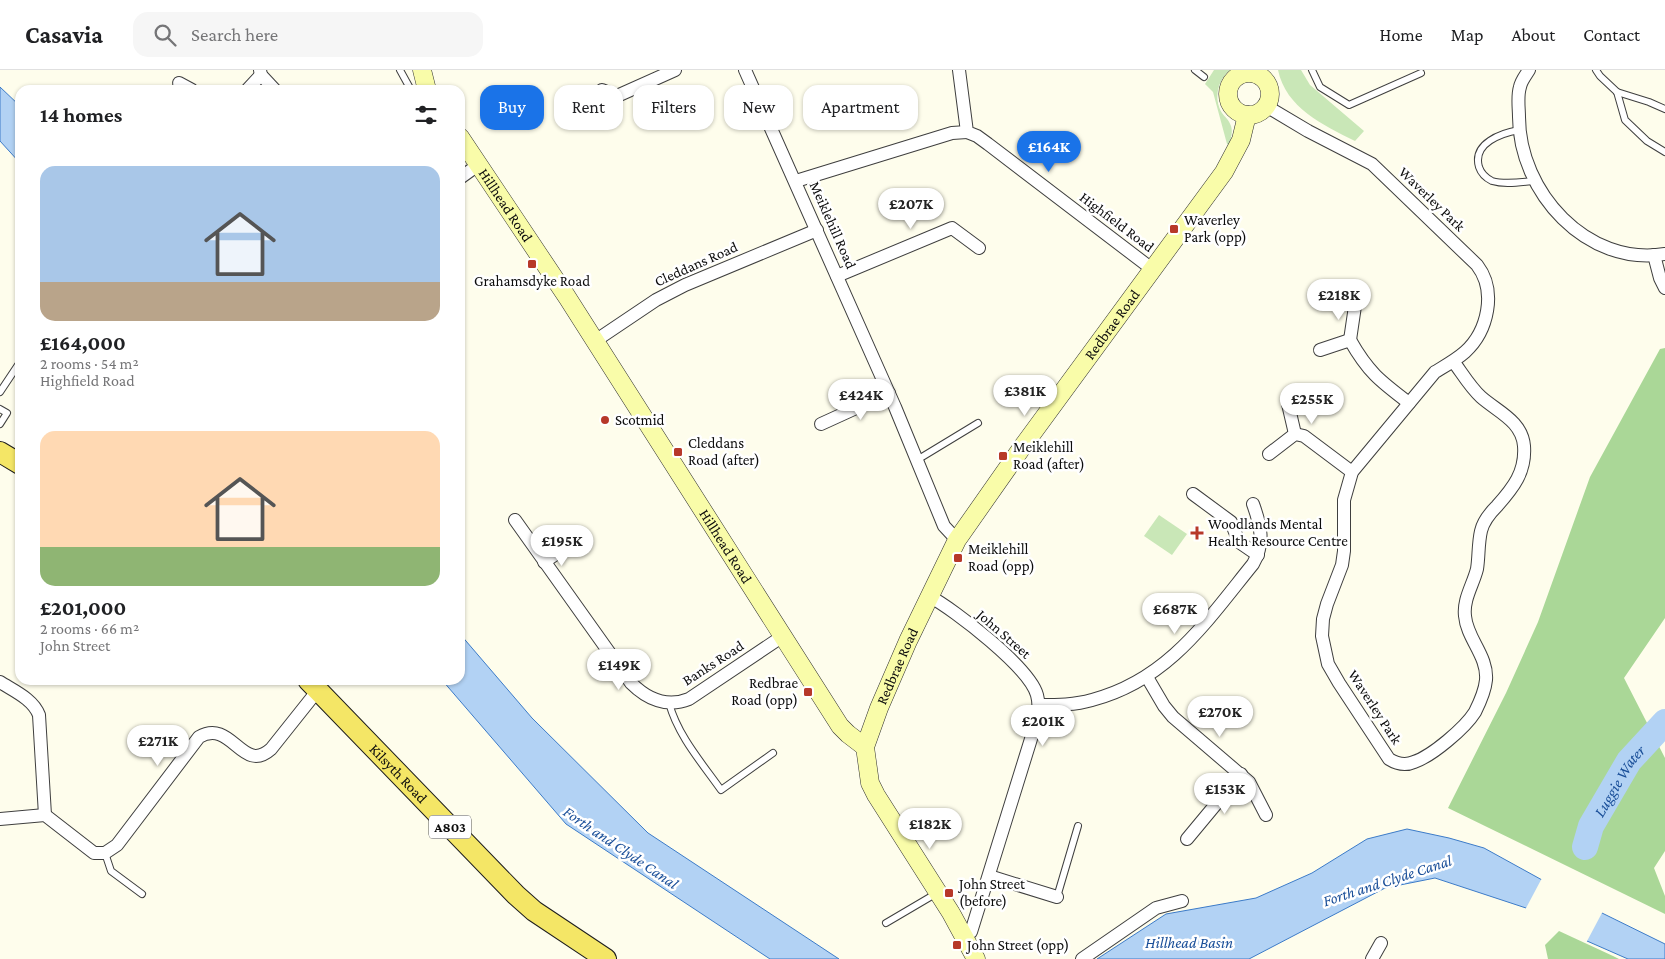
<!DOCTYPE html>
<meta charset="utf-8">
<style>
:root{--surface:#fff;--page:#f6f6f6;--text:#202124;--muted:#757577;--line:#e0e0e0;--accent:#1a73e8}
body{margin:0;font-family:"Crimson Pro",serif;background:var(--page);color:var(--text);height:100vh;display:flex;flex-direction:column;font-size:19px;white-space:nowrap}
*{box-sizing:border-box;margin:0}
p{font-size:16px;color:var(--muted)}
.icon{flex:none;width:28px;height:28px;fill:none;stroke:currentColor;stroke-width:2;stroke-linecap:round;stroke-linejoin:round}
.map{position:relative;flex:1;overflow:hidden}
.drawer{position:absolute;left:15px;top:15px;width:450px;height:600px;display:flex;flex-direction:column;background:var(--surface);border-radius:15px;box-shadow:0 1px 4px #0004}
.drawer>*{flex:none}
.guide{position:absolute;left:480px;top:15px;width:475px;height:45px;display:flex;gap:10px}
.price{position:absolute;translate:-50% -42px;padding:0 11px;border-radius:18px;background:#fff;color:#222;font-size:16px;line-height:32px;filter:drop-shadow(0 1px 2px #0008)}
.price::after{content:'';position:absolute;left:50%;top:30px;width:15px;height:11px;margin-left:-8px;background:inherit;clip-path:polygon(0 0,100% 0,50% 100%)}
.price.selected{background:var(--accent);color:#fff}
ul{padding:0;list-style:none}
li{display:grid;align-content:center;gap:10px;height:265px;padding:0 25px}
li span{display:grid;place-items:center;height:155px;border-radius:15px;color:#555}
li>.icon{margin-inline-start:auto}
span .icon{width:90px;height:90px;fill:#fffc;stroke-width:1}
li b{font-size:21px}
h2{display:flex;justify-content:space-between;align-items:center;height:60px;padding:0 25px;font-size:21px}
.tag{padding:0 18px;border-radius:15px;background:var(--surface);box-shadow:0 1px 4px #0004;font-size:18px;line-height:45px}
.tag.selected{background:var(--accent);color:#fff}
header{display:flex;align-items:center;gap:30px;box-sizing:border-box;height:70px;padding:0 25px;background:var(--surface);border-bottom:1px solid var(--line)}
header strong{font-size:24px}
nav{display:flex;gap:28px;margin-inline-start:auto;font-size:18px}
.search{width:350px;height:45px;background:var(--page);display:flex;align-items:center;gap:12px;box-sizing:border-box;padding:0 18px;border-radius:15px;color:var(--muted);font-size:19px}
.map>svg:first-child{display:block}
</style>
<header>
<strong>Casavia</strong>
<div class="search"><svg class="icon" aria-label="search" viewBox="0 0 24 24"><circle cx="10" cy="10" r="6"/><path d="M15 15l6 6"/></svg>Search here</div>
<nav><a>Home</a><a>Map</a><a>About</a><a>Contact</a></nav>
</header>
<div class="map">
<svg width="1665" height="889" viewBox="0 0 1665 889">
<rect width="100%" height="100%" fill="#fefdec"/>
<g fill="#c9e7b7">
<path d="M1214,0h16c-12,10 -17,28 -8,43 3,4 7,7 9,13 2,6 0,12 -2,19l-2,-1 -14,-52 -8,-8z"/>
<path d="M1278,0h23l9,15 54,46 -9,10c-32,-16 -69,-33 -77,-71z"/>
<path d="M1159,445l28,19 -15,21 -28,-19z"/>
</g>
<g fill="#aad797">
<path d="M1665,278v270l-41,60 41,80v93l-11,17 11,28v18l-217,-106 58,-115 32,-71 52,-145 70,-128z"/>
<path d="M1559,861l54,25 6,3h-71l-3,-14z"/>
</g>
<g fill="#b2d2f4" stroke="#3c7bc8">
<path d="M0,17l20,19v57l-20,-22z"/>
<path d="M460,564l72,84 116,115 191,126h-69l-204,-135 -124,-144h18z"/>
<path d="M1407,759l42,9 35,10 118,65 63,31v15h-37l-41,-18 -13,-9 -48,-24 -91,-30 -50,10 -136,71h-152l69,-45 90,-16 56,-25 55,-34z"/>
</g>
<path fill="#fefdec" d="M1542,808l61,33 -17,32 -13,-9 -48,-24z"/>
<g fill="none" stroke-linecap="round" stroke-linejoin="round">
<path stroke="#b2d2f4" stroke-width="26" id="s1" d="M1585,777l6,-21 38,-65 36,-39"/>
<g stroke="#3f3f3f" stroke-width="8">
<g id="lane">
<path d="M400,0l11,20"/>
<path d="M1195,0l9,7"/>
<path d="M1312,0l8,17 29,18 72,-32"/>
<path d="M1596,0l4,6 17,16 8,28 22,21 18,11"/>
<path d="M1617,22l32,10 16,7"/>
<path d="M1519,60c-17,3 -47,13 -40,37 2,6 7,11 13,14 13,4 29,1 42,0"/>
<path d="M0,322l20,-30"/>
<path d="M0,339l7,4 -7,11"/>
<path d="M917,390l61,-37"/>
<path d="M669,633c9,33 33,60 52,87l52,-37"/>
<path d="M105,783l6,18 31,23"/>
<path d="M1057,827l21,-71"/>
<path d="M886,853l51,-30"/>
</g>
</g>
<g stroke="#3f3f3f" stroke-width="14">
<g id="street">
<path d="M260,0l1,5 14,15"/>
<path d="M745,0l150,337 49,119 13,14"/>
<path d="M959,0l8,62 10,4 11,8 164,125"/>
<path d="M1529,0c-3,5 -8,11 -9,17 -3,9 -1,21 -1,30 0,75 68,150 146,137"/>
<path d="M179,13l13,7"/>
<path d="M247,20l14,-15"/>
<path d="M602,20l15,6 -5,18"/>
<path d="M617,26l58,-26"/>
<path d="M1266,36l42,25 64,33 105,101c20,26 11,66 -12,87 -9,8 -20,14 -30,20l-83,100 -8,28v51l-2,14 -15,39 -4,15 -1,17 6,28 11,19 50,76c8,5 16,7 25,3 18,-6 51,-34 61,-50 5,-10 10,-21 11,-32 2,-24 -19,-41 -21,-64 -2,-17 8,-31 12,-47 2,-12 1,-25 4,-38 2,-9 9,-18 16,-25 16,-18 29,-34 27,-60 -2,-25 -26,-34 -43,-49 -11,-10 -19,-24 -28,-36"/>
<path d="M460,108l18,-13"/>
<path d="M796,111l156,-48 15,-1"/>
<path d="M1654,185l6,23 5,10"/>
<path d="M837,206l115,-48 27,20"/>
<path d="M1350,270l5,-34"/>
<path d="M595,271l61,-41 29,-15 132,-55"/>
<path d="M1320,280l30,-10c18,32 30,41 59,63"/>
<path d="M1288,334l7,30"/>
<path d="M821,354l68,-31"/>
<path d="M1269,384l26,-20 9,2 48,36"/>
<path d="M1193,424l38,28 8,20 19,13"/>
<path d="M515,450l116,163c16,16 36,25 58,16l94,-63"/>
<path d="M544,492l21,-14"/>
<path d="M929,526c26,14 101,72 108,99 3,11 1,20 -2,31l-64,206 -7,3"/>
<path d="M1147,607l17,29 9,11 76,65 17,33"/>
<path d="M0,612c14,9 33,17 39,33l6,100"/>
<path d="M1039,635c18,0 36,0 53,-5 76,-20 114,-78 161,-136 12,-21 8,-38 0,-60"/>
<path d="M0,749l45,-4 49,38h11l12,-8 82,-108c33,-19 43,38 72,12l47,-59"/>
<path d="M1187,769l54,-65"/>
<path d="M989,806l68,21"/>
<path d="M1082,889l74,-51 26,-7"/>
<path d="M1372,889l9,-16"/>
</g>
</g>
<g stroke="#2e2e2e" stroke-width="19">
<g id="secondary">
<path d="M422,0l5,20"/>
<circle cx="1249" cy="24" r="21"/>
<path id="s2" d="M460,67l107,160 273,429 8,8 17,13"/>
<path id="s3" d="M976,889l-25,-46 -75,-118 -6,-12 -5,-36 14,-39 29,-67 49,-101 66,-94 201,-274 17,-32 6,-25"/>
</g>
</g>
<g stroke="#1d1d1d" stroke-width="22">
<g id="primary">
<path d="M0,382l20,12"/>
<path id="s4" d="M308,610l208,215 18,16 72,48"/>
</g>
</g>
<use href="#lane" stroke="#fff" stroke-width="6"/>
<use href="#street" stroke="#fff" stroke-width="12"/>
<use href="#secondary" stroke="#f9fca9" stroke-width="18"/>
<use href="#primary" stroke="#f4e666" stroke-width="20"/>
</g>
<g fill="#b73829" stroke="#fff" stroke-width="2">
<rect x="1169" y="154" width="10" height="10" rx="2.5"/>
<rect x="527" y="189" width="10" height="10" rx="2.5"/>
<circle cx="605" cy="350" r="5"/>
<rect x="673" y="377" width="10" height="10" rx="2.5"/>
<rect x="998" y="381" width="10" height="10" rx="2.5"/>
<path d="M1194.5 455.5h5v5h5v5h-5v5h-5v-5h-5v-5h5z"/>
<rect x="953" y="483" width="10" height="10" rx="2.5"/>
<rect x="803" y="617" width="10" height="10" rx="2.5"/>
<rect x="944" y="818" width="10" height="10" rx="2.5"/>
<rect x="952" y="870" width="10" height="10" rx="2.5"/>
</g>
<g text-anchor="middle" stroke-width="5" stroke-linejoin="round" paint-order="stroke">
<rect fill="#fff" stroke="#555" stroke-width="1" x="429" y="745.5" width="42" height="23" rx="4"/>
<g font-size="14" font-weight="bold" fill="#0c0c0c">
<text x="450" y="762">A803</text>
</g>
<g font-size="15" fill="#0c0c0c" stroke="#fff">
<text transform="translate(1432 129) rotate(44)" y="5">Waverley Park</text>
<text dy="5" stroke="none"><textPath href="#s2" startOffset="82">Hillhead Road</textPath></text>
<text transform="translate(1117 152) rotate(37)" y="5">Highfield Road</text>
<text transform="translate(833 155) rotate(66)" y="5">Meiklehill Road</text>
<text transform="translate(696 194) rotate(-24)" y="5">Cleddans Road</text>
<text dy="5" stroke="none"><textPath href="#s3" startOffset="734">Redbrae Road</textPath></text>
<text dy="5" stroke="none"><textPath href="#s2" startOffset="488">Hillhead Road</textPath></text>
<text transform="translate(1004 564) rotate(41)" y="5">John Street</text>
<text transform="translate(713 593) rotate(-33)" y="5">Banks Road</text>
<text dy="5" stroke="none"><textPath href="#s3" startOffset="329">Redbrae Road</textPath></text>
<text transform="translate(1375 637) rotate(57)" y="5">Waverley Park</text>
<text dy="5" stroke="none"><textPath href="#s4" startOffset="130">Kilsyth Road</textPath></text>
</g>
<g font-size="15" fill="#0c0c0c" stroke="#fff" text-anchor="start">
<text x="1184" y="155">Waverley<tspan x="1184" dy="17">Park (opp)</tspan></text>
<text x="532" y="216" text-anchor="middle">Grahamsdyke Road</text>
<text x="615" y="355">Scotmid</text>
<text x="688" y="378">Cleddans<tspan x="688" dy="17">Road (after)</tspan></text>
<text x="1013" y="382">Meiklehill<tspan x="1013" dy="17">Road (after)</tspan></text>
<text x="1208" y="459">Woodlands Mental<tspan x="1208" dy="17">Health Resource Centre</tspan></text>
<text x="968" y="484">Meiklehill<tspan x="968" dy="17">Road (opp)</tspan></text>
<text x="798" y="618" text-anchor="end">Redbrae<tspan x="798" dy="17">Road (opp)</tspan></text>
<text x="959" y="819">John Street<tspan x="959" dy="17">(before)</tspan></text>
<text x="967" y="880">John Street (opp)</text>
</g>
<g font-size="16" font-style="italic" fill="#1a4f99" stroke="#fff">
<text dy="6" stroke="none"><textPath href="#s1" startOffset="75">Luggie Water</textPath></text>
<text transform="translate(621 777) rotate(34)" y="6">Forth and Clyde Canal</text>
<text transform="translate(1387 810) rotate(-18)" y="6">Forth and Clyde Canal</text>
<text x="1189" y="878">Hillhead Basin</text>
</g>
</g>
</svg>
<b class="price selected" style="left:1049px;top:103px">£164K</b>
<b class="price" style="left:911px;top:160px">£207K</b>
<b class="price" style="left:1339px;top:251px">£218K</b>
<b class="price" style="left:1025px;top:347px">£381K</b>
<b class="price" style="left:861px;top:351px">£424K</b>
<b class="price" style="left:1312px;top:355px">£255K</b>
<b class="price" style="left:562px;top:497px">£195K</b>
<b class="price" style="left:1175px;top:565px">£687K</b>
<b class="price" style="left:619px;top:621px">£149K</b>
<b class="price" style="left:1220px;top:668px">£270K</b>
<b class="price" style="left:1043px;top:677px">£201K</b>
<b class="price" style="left:158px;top:697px">£271K</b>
<b class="price" style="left:1225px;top:745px">£153K</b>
<b class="price" style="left:930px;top:780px">£182K</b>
<div class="guide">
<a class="tag selected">Buy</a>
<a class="tag">Rent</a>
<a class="tag">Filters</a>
<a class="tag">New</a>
<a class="tag">Apartment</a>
</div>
<section class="drawer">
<h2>14 homes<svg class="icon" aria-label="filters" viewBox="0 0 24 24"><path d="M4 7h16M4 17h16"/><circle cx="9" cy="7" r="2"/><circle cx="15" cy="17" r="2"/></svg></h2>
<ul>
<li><span style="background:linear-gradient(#a9c7e8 75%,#b9a48a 0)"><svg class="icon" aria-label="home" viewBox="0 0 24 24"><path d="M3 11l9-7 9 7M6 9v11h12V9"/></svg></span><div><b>£164,000</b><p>2 rooms · 54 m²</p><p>Highfield Road</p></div></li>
<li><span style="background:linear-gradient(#ffd9b3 75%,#8fb573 0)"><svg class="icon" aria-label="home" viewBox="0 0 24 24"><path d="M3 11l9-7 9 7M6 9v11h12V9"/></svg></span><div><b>£201,000</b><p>2 rooms · 66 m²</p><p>John Street</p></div></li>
</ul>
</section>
</div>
